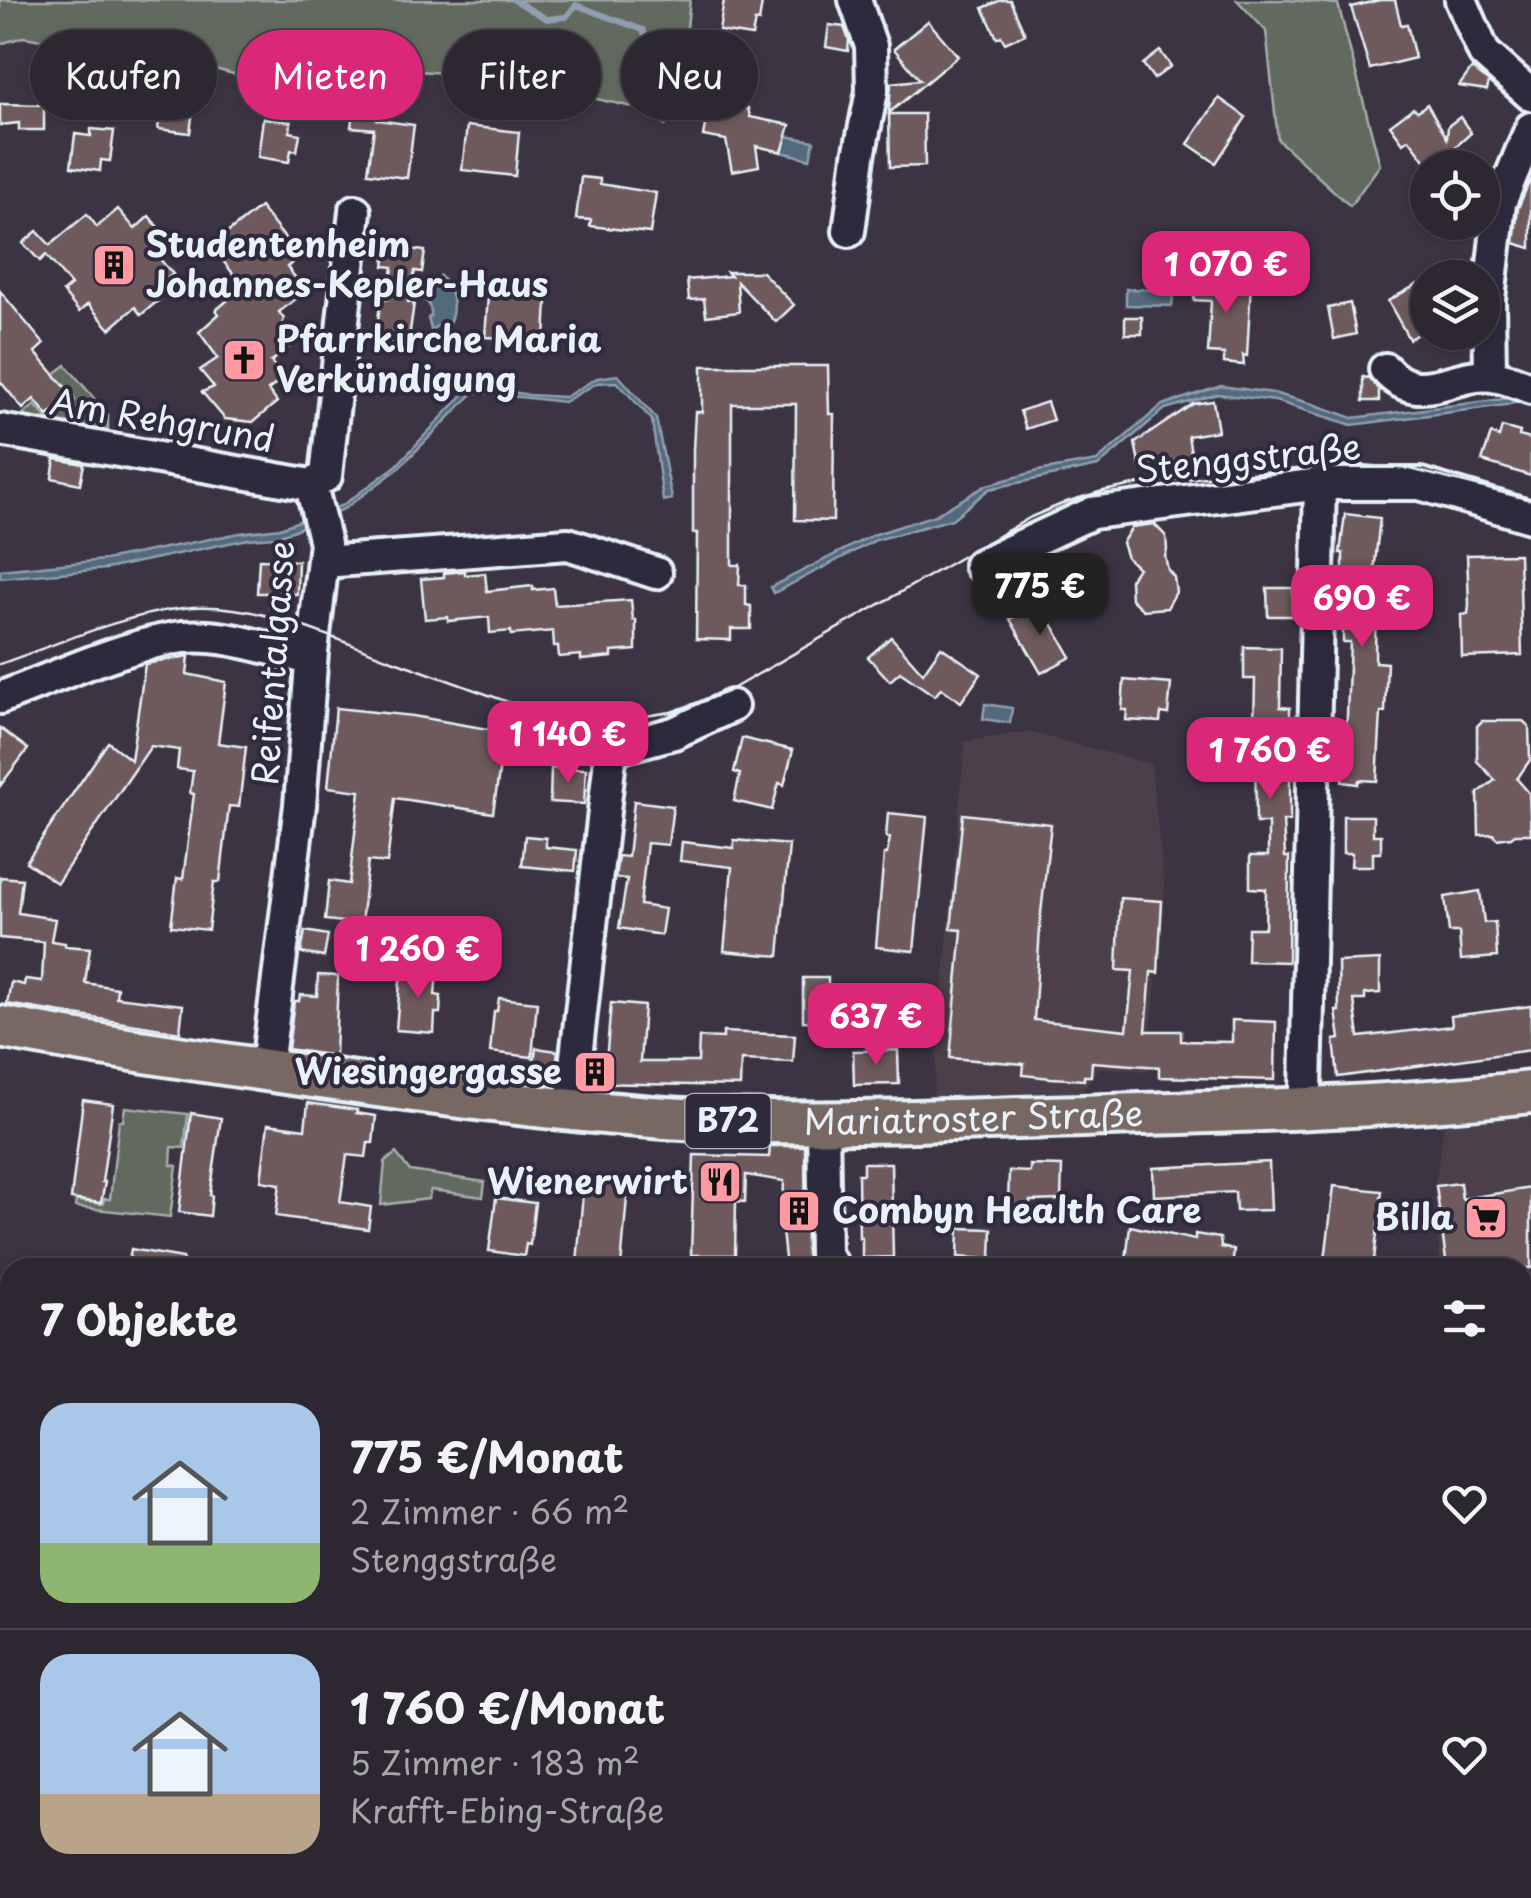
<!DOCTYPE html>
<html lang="de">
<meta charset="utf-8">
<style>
:root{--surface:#2d2732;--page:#39333e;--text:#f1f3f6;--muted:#a7a5ac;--line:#48444d;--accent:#db2777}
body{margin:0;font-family:"Playpen Sans",sans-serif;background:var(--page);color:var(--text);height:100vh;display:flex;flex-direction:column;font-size:38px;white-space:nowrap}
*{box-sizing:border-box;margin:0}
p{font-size:32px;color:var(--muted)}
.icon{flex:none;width:55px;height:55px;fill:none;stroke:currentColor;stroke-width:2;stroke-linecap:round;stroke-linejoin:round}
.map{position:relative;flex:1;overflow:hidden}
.details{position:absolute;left:0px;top:1258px;width:1532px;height:642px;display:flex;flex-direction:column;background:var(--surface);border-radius:30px 30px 0 0;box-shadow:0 2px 8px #0004,0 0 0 2px var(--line)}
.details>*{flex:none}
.guide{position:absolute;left:30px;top:30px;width:1000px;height:90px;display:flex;gap:20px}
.controls{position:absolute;left:1410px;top:150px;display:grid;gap:20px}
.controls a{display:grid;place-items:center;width:90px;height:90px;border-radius:50%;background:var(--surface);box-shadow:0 2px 8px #0004,0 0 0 2px var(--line);font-size:50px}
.price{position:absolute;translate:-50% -85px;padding:0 22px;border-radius:20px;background:var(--accent);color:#fff;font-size:32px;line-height:65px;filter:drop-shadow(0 2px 5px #0008)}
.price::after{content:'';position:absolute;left:50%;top:60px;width:30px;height:22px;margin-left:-15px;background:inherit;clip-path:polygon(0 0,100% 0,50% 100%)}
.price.on{background:#222;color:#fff}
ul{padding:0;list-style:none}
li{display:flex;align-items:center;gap:30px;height:250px;padding:0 40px}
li+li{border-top:2px solid var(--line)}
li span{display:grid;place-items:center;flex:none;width:280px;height:200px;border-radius:30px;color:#555}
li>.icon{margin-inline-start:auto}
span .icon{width:120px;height:120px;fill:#fffc;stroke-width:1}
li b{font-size:42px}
h2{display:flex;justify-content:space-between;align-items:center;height:120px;padding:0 40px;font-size:42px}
.pill{padding:0 35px;border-radius:45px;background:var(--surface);box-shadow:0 2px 8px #0004,0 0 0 2px var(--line);font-size:35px;line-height:90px}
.pill.on{background:var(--accent);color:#fff}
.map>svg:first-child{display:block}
</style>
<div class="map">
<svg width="1531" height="1898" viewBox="0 0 1531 1898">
<rect width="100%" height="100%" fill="#3c3443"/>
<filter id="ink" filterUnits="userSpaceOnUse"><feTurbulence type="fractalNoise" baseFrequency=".01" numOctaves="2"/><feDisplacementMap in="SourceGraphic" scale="20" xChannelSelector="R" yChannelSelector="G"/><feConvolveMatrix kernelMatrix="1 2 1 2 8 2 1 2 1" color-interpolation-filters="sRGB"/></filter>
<g filter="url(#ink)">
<g fill="#4b3f4a">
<path d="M1028,732l123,32 14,131 -18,176 -49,-3 -22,33 -143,-2 32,-358z"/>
<path d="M1531,1114v184l-8,1 -1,-31h-82l-5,-85 9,-58z"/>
</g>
<g fill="#626b5f" stroke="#a5aeac" stroke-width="2.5">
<path d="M0,0h690l-13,117 -179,-40 -162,-12 -56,21 -85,-22 -172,-27 -23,7z"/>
<path d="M1237,0h51l50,4 42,161 -30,41 -72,-66 -12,-109z"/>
<path d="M66,365l42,50v14l-9,7 -64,-8 -11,-14 11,-9 14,16 26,-21 -21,-26z"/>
<path d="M125,1107l63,7 -4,34 -12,-1 -1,18 6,1 -7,51 -95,-10 1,-6 27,3 1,-5h6l9,-78h4z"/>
<path d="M396,1153l14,18 75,11 -2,15 -52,-7 -3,9 -47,6 4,-43z"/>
<path d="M10,1334v127l-10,-4v-122z"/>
<path d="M0,1725c13,55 10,109 10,165h10l1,8h-21z"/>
</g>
<g fill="#53697e" stroke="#8f9faf" stroke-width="2.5">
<path d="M786,136l28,5 -4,18 -28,-7z"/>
<path d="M440,276c13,13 17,33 8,49l-11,1 -6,4 -3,-12 3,-2c0,-11 -3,-14 -12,-19l2,-4 10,2 2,-10z"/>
<path d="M1126,289l48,1 -2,16 -46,-1z"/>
<path d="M618,375l38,43 16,81 -9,2 -11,-81 -35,-38 -20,1 -33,19 -90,-10 -76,77 -54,40 -52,22 -18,6 -26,2 -142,30 -106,9v-8l105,-10 135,-27 40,-5 63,-23 53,-39 76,-81 57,10 36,2 32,-19z"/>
<path d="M1221,386l52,7 40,11 40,14 158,-20 20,-8 -9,11 -16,4 -154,20 -77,-24 -57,-7 -53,15 -67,57 -109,23 -37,30 -76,21 -102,53 -3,-6 102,-52 62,-20 52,-30 51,-14 59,-10 65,-56z"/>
<path d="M985,704l27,4 -2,15 -27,-4z"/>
<path d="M897,985l30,2 -1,13 -30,-2z"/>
</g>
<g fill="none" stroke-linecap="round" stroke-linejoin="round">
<path stroke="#8f9faf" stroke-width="6" d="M514,0l33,19 19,-2 10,-12 67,25 7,21 -2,21 8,15 9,37"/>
</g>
<g fill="#6e5a5c" stroke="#e8f1f8" stroke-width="2.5">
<path d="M724,0h34v2l4,1 -3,19 -4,-1 -3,15 -33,-5z"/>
<path d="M1001,0h9l15,34 -20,9 -4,-7 -4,2 -14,-30z"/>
<path d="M1380,0h15l6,25 6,-1 8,34 -45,11 -19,-62z"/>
<path d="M928,21l30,35 -69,57 2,-30 29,-3 -26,-31z"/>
<path d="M829,25l15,2 5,13 -1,11 -22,-4z"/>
<path d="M1160,51l11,15 -17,13 -11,-15z"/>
<path d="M1472,68l17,14 -2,8 -28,-4z"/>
<path d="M163,90l32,3 -5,40 -32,-4z"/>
<path d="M355,96l26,4 -4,20 37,5 -7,53 -39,-5 6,-44 -23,-2z"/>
<path d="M1219,98l27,19 -30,46 -28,-19z"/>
<path d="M0,104l44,1v25h-25v-7l-19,2z"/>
<path d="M1427,104l20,34 1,-12 12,-9 11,16 -20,18 10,17h-30l-22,-29 -6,4 -13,-18 23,-17 5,3z"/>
<path d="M748,108l2,9 40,8 -8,27 -26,-6 3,20 -27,5 -6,-31 -23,-4 5,-27 17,3z"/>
<path d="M889,114h35l1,52 -35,1z"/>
<path d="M263,118l28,4 -1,10 10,2 -3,17 -6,-1 -2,12 -31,-5z"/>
<path d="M467,126l52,6 -4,44 -53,-6z"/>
<path d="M91,129l23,2 -4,30 -9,-1 -1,11 -29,-4 4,-33 16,2z"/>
<path d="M581,177l19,2v5l56,9 -6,40 -60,-7 1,-6 -15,-1z"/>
<path d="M1530,180h1v68l-17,-5 4,-35z"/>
<path d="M260,207l40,50 -13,10 19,24 -27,21 5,7 -2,6 14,16 -25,21 13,16 -16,12 9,12 -24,20 -28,-3 -23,-27 12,-5 -14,-17 18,-12 -19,-26 20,-18 -3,-4 18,-15 -9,-11 10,-8 -24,-30z"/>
<path d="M118,209l17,20 14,-13 17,21 -15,12 22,25 -20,17 7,8 -19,16 -6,-8 -25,22 -22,-25 -9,8 -16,-20 8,-7 -25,-30 -6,6 -17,-18 14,-12 13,14 37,-31 10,13z"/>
<path d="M387,246l38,5 -3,21 -7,-1 -7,31 6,1 -6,42 -33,-4 6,-43 7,1 5,-32 -9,-1z"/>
<path d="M727,272h35l32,33 -18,17 -39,-40 2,30 -33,4 -2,-17 -15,1 -2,-20 44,-4z"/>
<path d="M1196,275l34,2v4l21,2 -4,73 -4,-1 1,10 -20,-2v-9l-16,-1 3,-52 -17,-1z"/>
<path d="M1418,284l10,16v28l-19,11 -21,-38z"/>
<path d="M0,291l44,53 -9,8 38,44 -25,20 -14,-17 -11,10 -23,-28z"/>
<path d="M488,296l59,3 -2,41 -60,-3z"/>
<path d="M1350,303l6,31 -22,5 -6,-31z"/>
<rect x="1125" y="317" width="17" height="17"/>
<path d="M702,366h126l1,48h5l-1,107 -38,-1 1,-116h-64v161h8l-1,20h7v20l5,1v23h-20v11l-35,-1 1,-106h-4v-83l2,-38h7z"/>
<path d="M1363,377l6,1 10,11v12h-16z"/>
<path d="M1213,401l5,30 -30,5 4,22 -52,9 -5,-24 58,-39z"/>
<path d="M1047,402l6,18 -27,9 -6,-18z"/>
<path d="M1502,427l18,5 -1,4 12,3v37l-49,-15 9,-27 8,3z"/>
<path d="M55,459l29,5 -4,20 -28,-6z"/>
<path d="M1345,514l35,4 -7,63h3l-1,81 12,1 -2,49h-4l-4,69 -18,-1 -1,4 -16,-2 2,-42h2l4,-98h-7v-89h-3z"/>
<path d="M1154,524l12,12 1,14 -2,6 3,14 6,7 2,15 -9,16 -24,2 -12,-11 -1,-19 8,-12 -11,-10 -5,-15 10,-16z"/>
<path d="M1519,554l3,101 -60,2 -1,-42 7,-1 1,-9 -2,-50z"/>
<path d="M259,559l39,2 -1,33h-8v14l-20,-1v-14h-12z"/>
<path d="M465,571v4l20,-2 2,18 46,-5v4l20,-2 2,17 76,-5 2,20h3v30l-24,2v5l-31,3v-5l-22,2 -1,-11h-4l-1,-15 -42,4v-4l-21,2 -1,-16 -41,4v-4l-23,2 -4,-40 23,-2v-4z"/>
<path d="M1267,588h26v28h-25z"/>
<path d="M1040,603l31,54 -30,16 -31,-54z"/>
<path d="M891,637l32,36 18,-26 40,27 -20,28 -20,-14 -6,8 -35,-24 -10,9 -22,-24z"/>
<path d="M1244,647l37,1 -1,59 10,1v113h-7l2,36h4l-1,105 -41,-1 1,-33h17l1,-39 -16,-1v-32h18v-33h-12l-1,-80h-9l1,-19h7l1,-45h-11z"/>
<path d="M189,656l-2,18 39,8 -8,61 28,4 -7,60 -10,-1 -9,76h-6l-6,48 -37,-4 6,-48 6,1 11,-85 -4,-1 3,-22 -16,-2 2,-19 -28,-4 -94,137 -31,-21 82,-120 23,18 14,-96z"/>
<path d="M1124,680l47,4 -3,30 -7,-1 -1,9 -34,-2 1,-10h-5z"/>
<path d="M336,708l77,8 92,16 -12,81 -98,-15 -8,65 -19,-2 -7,63 -36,-4 4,-39 20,3 11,-93 -32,-4z"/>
<path d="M1482,721h41l6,5 1,34 -13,19 12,14 2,41h-16l-4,3 -14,2 -4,-5 -14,1 -1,-42 17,-13 -18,-19v-35z"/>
<path d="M0,728l28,21 -28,37z"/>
<path d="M742,738l51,12 -9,35 -5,-2 -7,27 -38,-9 6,-27 -6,-2z"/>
<path d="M551,768l35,1 -2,35 -34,-2z"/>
<path d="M634,801l39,5 -5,39 -21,-2 -7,62 25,4 -4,26 -42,-7 8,-49 -12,-1 3,-22 10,1z"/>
<path d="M888,813l39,4 -13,134 -38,-4 8,-93h3l3,-16 -4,-1z"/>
<path d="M963,814l88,10 -10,89 -7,107 93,10 6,-59 -16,-1 3,-72 42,3 -4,72 -7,-1 -5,59h35v10l51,1v-22l44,2 -1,58 -116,-3v-10l-67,-5 -1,14h-7v4l-33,-2 -28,-3 1,-11 -74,-6 12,-128 -11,-1z"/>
<path d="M1343,816h30v19h8v18h-8v13h-22l1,-13h-9z"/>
<path d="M525,836l21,2v9l31,3 -2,21 -53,-5z"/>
<path d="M734,840l55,5 -10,111 -55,-5 8,-84 -52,-6 2,-19 52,6z"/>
<path d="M0,877l22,2 -4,34 37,6 -4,22 14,2v3l25,2 -5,35 32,5 -1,9 67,8 -3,27 -173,-28 4,-22 13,3 1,-6 17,2 2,-39 -44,-4z"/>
<path d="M1480,891l4,32 11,-1 2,35 -36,3 -2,-28h-10l-4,-35z"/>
<path d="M305,931l23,4 -4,22 -23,-4z"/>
<path d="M1380,960v33l-15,1v6h-11l5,37 93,-11 -1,-10 80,-10v44l-193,27 -4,-37 6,-1 -4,-28h3l-1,-49z"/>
<path d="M401,969l36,3 -2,23 6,1 -1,17h-5l-1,20 -38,-3z"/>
<path d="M318,975l20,1 -3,80 -47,-7 6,-48h5l1,-6 17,1z"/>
<path d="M803,978h25v44l-25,-1z"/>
<path d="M499,998l38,4 -5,55 -42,-5 4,-41h3z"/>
<path d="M611,1003l33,3 -4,56h58l1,-25 24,1v-6l72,3 -2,27 -52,-2 -1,26 -148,-3 2,-23 12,2z"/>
<path d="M536,1048l22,3 -4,31 -2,2 -21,-2z"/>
<path d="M898,1050l1,34 -45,1 -1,-34z"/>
<path d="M83,1100l30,4 -11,78h3l-4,21 -30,-4z"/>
<path d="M308,1103l49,7 -1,3 20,3 -3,27h-5l-2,14 -19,-2 -7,47 31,5 -3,22 -92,-13 4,-32 -19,-3 7,-57 37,5z"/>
<path d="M191,1113l30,5 -11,77 2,1 -2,20 -31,-4z"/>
<path d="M770,1146h35l1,108 5,14h-25l-4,-37 2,-50 -38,-6 -1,27 -9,-1 -1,54h-44l3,-100 75,2z"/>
<path d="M1269,1162l2,48 -35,1 -1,-19 -81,4 -1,-28z"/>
<path d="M863,1163h28l2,94 -31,1v-21l-3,1 -1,-64h5z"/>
<path d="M1030,1165l32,1 -1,34 -31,1v5l-22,-1 1,-34 21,1z"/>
<path d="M584,1181l44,4 -7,82 -44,-4z"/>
<path d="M1460,1183l2,16 69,-11v80h-84l-11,-82z"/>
<path d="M1334,1186l48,5 -9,77h-49z"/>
<path d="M496,1198l39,5 -5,42 -4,-1 -2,12 -35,-5z"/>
<path d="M1130,1226l65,14v-6l25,4 1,9 13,3 -2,18h-107z"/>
<path d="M959,1228l33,1 -1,30 -33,-2z"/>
<path d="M131,1249l52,9 -1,10h-54z"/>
</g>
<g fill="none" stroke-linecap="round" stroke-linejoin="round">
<g stroke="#e8f1f8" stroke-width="38">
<g id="minor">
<path d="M1461,0l23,53 47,42"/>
<path d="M849,231l10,-75 13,-65 -1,-45 -16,-46"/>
<path d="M1385,369c33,39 69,2 107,7 13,1 27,8 39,12"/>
<path d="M1490,375l-1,-76 11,-96 31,-75"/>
<path d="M0,430l311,55"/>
<path d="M311,485l15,-9 29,-265"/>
<path d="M323,562l245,-18 88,29"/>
<path d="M980,565l112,-52 228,-29h100l111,33"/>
<path d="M0,698c54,-20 126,-54 183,-61 42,-4 88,13 128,22"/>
<path d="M262,1070l6,-12 32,-253 12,-153 13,-109 -14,-58"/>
<path d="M1303,1109l3,-19 14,-606"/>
<path d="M568,1110l4,-18 39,-342 63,-17 58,-27"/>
<path d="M823,1121l2,133 9,14"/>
<path d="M1522,1508l9,-3"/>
<path d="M948,1898l4,-8"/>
</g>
</g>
<g stroke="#e8f1f8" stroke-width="48">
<g id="major">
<path id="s1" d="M0,1027c111,21 223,37 335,53 110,16 220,30 331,38 139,9 278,2 417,-2 150,-5 299,-8 448,-24"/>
</g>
</g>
<use href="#minor" stroke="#2f2a3d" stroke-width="30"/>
<use href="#major" stroke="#776864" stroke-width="40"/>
<path stroke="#e8f1f8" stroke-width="2.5" d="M0,664c58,-20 122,-49 183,-56 70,-8 141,27 206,51 53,19 106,38 158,57l29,4 63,-3 32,-5 56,-20 304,-175 38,-16 34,-10 47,-9 181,-16 30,-1 50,4 120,31"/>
</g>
</g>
<defs>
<g id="building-square" transform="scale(2.25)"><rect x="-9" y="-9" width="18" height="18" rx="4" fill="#ff9aa2" stroke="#2f2a3d"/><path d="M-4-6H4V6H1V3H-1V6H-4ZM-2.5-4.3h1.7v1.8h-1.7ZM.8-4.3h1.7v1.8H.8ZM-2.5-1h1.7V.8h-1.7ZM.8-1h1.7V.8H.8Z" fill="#111"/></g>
<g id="church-square" transform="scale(2.25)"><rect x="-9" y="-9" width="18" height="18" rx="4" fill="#ff9aa2" stroke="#2f2a3d"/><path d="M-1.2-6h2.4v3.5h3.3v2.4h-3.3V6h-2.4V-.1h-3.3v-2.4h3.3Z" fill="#111"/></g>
<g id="restaurant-square" transform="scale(2.25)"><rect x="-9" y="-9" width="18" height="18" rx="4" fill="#ff9aa2" stroke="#2f2a3d"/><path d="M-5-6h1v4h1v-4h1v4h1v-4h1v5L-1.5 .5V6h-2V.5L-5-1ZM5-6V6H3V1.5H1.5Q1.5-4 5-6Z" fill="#111"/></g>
<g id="supermarket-square" transform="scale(2.25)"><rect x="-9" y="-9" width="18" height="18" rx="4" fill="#ff9aa2" stroke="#2f2a3d"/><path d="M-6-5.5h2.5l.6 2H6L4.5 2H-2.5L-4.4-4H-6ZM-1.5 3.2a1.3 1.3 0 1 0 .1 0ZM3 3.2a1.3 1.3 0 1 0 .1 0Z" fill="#111"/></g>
</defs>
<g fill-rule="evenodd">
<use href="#building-square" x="114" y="265"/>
<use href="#church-square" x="244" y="360"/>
<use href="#building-square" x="595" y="1072"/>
<use href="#restaurant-square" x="720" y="1182"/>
<use href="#building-square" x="799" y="1211"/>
<use href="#supermarket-square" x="1486" y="1218"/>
</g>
<g text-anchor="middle" stroke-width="8" stroke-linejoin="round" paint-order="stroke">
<rect fill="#2f2a3d" stroke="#b0b5c0" stroke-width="2.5" x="685.5" y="1094" width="85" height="54" rx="8"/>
<g font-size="32" font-weight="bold" fill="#e8f1f8">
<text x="728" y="1132">B72</text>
</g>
<g font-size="35" font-weight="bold" fill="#e8f1f8" stroke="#2f2a3d" text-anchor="start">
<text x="146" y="257">Studentenheim<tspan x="146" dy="40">Johannes-Kepler-Haus</tspan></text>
<text x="276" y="352">Pfarrkirche Maria<tspan x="276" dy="40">Verkündigung</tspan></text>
<text x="562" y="1084" text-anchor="end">Wiesingergasse</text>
<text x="688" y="1194" text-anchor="end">Wienerwirt</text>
<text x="832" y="1223">Combyn Health Care</text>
<text x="1454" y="1230" text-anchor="end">Billa</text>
</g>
<g font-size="35" fill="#e8f1f8" stroke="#2f2a3d">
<text transform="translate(162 421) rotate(10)" y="12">Am Rehgrund</text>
<text transform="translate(1248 459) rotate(-6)" y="12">Stenggstraße</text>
<text transform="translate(274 663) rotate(-86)" y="12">Reifentalgasse</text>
<text dy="12" stroke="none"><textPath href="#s1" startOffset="980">Mariatroster Straße</textPath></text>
</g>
</g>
</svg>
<div class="controls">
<a><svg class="icon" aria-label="locate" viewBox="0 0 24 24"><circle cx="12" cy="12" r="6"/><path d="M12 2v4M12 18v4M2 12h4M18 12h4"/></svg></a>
<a><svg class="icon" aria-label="layers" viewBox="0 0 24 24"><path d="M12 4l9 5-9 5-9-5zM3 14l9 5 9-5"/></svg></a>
</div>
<b class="price" style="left:1226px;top:316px">1 070 €</b>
<b class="price on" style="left:1040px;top:638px">775 €</b>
<b class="price" style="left:1362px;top:650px">690 €</b>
<b class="price" style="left:568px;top:786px">1 140 €</b>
<b class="price" style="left:1270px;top:802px">1 760 €</b>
<b class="price" style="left:418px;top:1001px">1 260 €</b>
<b class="price" style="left:876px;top:1068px">637 €</b>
<div class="guide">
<a class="pill">Kaufen</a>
<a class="pill on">Mieten</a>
<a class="pill">Filter</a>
<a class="pill">Neu</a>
</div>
<section class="details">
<h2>7 Objekte<svg class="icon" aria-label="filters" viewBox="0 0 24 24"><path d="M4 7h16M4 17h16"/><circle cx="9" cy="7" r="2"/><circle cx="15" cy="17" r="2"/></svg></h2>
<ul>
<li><span style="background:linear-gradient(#a9c7e8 70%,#8fb573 0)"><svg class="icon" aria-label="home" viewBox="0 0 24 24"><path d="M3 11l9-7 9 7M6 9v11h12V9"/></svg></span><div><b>775 €/Monat</b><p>2 Zimmer · 66 m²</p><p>Stenggstraße</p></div><svg class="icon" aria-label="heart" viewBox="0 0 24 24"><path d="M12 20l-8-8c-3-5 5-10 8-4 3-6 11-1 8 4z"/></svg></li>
<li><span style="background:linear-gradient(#a9c7e8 70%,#b9a48a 0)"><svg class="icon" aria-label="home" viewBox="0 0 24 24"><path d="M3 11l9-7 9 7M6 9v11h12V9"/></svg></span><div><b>1 760 €/Monat</b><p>5 Zimmer · 183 m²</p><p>Krafft-Ebing-Straße</p></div><svg class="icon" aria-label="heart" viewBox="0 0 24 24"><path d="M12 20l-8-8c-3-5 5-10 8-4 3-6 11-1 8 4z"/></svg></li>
</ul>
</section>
</div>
